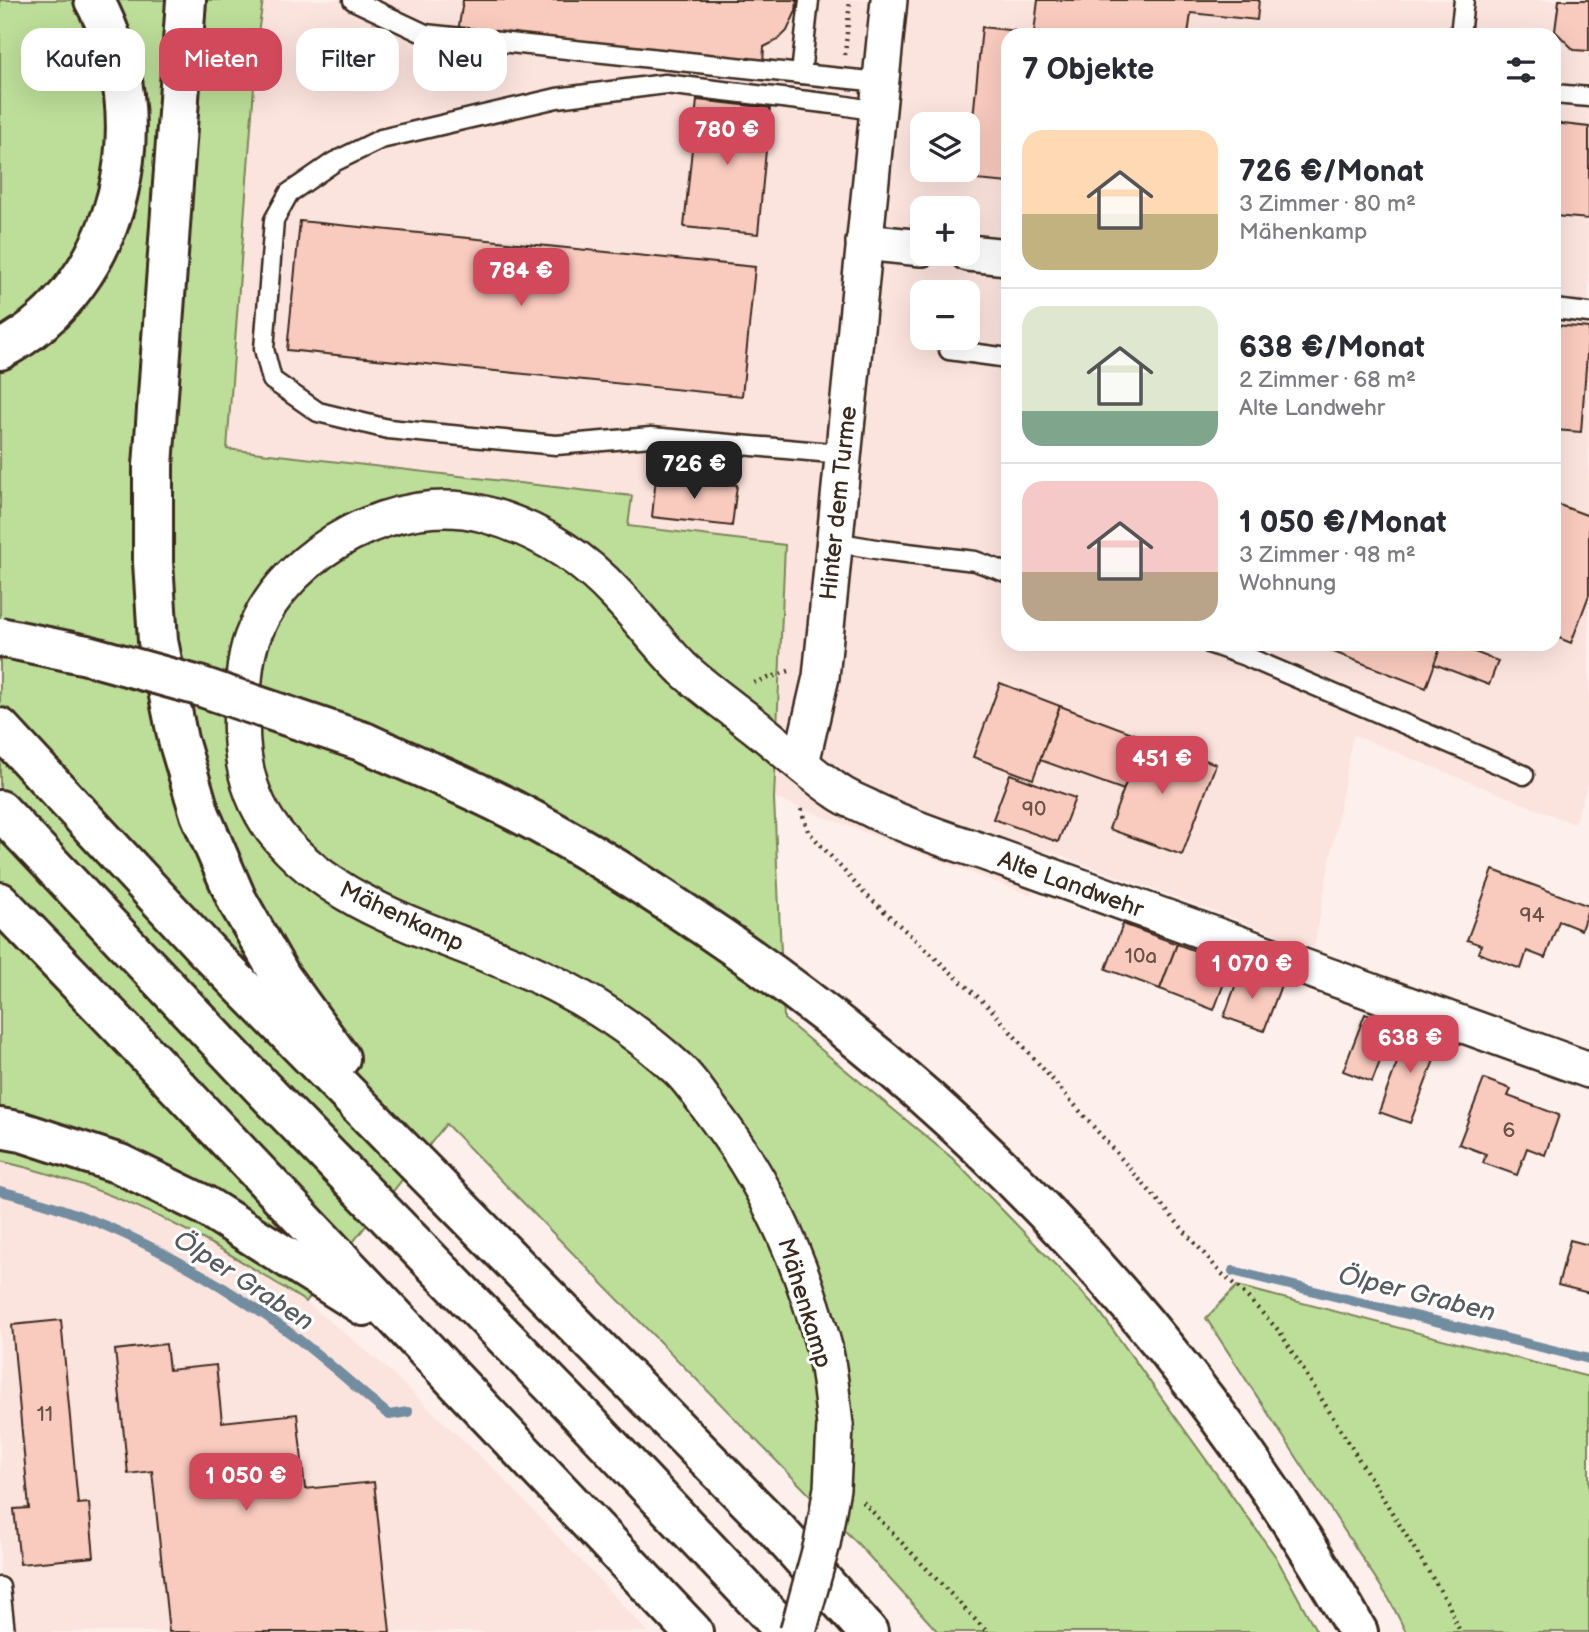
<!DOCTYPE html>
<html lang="de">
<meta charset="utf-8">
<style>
:root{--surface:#fff;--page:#f7f7f7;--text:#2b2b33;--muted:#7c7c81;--line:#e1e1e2;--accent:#d1495b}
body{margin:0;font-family:"Balsamiq Sans",sans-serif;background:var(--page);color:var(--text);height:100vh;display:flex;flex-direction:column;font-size:26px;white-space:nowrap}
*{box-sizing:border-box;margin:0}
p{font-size:23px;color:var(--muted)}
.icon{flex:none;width:38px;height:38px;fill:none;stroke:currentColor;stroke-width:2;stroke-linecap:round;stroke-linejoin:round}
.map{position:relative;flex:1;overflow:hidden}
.sheet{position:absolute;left:1001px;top:28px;width:560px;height:623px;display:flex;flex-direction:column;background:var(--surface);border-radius:21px;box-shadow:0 7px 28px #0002}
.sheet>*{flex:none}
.hud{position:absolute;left:21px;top:28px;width:665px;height:63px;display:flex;gap:14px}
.controls{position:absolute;left:910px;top:112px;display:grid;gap:14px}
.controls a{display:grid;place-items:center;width:70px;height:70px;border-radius:14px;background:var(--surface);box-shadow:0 7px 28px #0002;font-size:35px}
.price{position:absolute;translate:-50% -60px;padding:0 16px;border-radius:14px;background:var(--accent);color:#fff;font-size:23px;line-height:46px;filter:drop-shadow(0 2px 4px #0008)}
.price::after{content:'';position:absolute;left:50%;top:42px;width:21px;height:16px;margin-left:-10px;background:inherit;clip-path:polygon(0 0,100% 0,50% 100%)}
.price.selected{background:#222;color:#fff}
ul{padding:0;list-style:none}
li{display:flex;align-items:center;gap:21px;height:175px;padding:0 21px}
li+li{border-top:2px solid var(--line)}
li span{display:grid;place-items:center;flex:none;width:196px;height:140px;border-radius:21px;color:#555}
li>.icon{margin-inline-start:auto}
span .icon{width:84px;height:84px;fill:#fffc;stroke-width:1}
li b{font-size:30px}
h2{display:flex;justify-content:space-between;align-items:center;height:84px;padding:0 21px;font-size:30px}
.chip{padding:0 24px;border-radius:21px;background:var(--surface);box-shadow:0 7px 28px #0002;font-size:24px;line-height:63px}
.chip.selected{background:var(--accent);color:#fff}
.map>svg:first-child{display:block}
</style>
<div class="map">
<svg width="1589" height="1632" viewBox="0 0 1589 1632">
<rect width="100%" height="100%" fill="#fdefec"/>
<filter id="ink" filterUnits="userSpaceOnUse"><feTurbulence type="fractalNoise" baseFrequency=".0143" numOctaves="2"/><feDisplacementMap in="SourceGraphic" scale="14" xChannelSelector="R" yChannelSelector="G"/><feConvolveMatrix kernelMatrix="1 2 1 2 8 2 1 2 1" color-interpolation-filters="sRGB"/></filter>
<g filter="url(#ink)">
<g fill="#fce4de" fill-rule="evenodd">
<path d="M263,0h1326v781l-15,43 -221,-89 -39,213 -266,-97 -18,44 -256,-97 11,-253 -158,-19 5,-29 -405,-48 31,-416zM1008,35h546v609h-546zM922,124h46v46h-46zM922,208h46v46h-46zM922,292h46v46h-46z"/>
<path d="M0,1161l41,9 94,36 78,39 93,57 74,60 119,112 149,158h-648z"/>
</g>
<g fill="#bcde98" stroke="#7c845b" stroke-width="2">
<path d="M0,0h263l-5,33 -31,416 405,47 -4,30 157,19 -11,253 10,221 168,139 145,150 179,249 41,75h-379l-80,-88 -412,-420 -140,178c-30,-19 -60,-39 -91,-56 -66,-38 -141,-68 -215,-85z"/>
<path d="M1237,1286l352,91v255h-183l-17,-33 -183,-281z"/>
</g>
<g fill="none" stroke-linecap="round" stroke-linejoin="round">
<g stroke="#738da0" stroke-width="10">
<path d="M0,1191c105,24 200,77 286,139 36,26 69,57 103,85l19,-3"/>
<path d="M1233,1271l356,88"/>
</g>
</g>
<g fill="#f9cabe" stroke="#3b2a1e" stroke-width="2">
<path d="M463,0h334l-1,11 -9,20 -9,9 -14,7 -1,17 -305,-32z"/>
<path d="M1038,0h221l-2,20 -66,-7 -3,22h-180v148l-41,-4 15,-152 52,6z"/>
<path d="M1559,0h30v51l-15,-1 -19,-19z"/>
<path d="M697,100l73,8 -12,126 -74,-7z"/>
<path d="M1554,123l35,4v92l-35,-3z"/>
<path d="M300,221l455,46 -13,129 -455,-46z"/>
<path d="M1554,325l35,3 -8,104 -27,-2z"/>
<path d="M656,477l81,8 -5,41 -80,-9z"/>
<path d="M1554,503l35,13v79l-18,48 -17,-7z"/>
<path d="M1313,644h129l-16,44z"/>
<path d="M1442,644h12l44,17 -9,24 -55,-21z"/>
<path d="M1000,683l60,23 -27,73 -60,-22z"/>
<path d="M1060,706l83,31 -19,53 -84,-30z"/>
<path d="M1143,737l73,27 -34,91 -73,-26z"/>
<path d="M1010,774l65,24 -17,44 -65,-23z"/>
<path d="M1493,870l96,36 -8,24 -22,-9 -14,37 -18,-7 -6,18 -43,-16 3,-8 -14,-5z"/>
<path d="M1123,924l54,20 -17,45 -54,-20z"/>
<path d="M1177,944l54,20 -17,46 -54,-21z"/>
<path d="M1241,970l40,15 -17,46 -40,-14z"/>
<path d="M1365,1014l29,11 -22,57 -29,-11z"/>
<path d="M1410,1027l32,12 -32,84 -31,-11z"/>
<path d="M1484,1079l27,10 -3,7 51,19 -14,40 -18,-7 -10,27 -34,-12 3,-9 -27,-10z"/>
<path d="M1570,1240l19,5v48l-31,-8z"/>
<path d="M61,1320l17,184 11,-1 5,54 -74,7 -6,-55 15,-1 -17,-183z"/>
<path d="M166,1344l3,26 47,-5 6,57 75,-8 8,75 69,-7 16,150h-221l-17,-161 -24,3 -13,-124z"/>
</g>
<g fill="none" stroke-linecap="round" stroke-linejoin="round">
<g stroke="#3b2a1e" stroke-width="23">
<g id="service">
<path d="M353,0l72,34 376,40"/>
<path d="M809,0l-8,74 79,8"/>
<path d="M1460,35l4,-35"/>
<path d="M1554,94l35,3"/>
<path d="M1554,309l35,4"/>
<path d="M949,350l59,8"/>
<path d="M843,454l-192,-17 -95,8 -168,-16 -70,-17 -46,-32 -8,-31 10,-129 15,-27 45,-31 47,-23 176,-41 108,-14 176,21 36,6"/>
<path d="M834,542l48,8 93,11 33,12"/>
<path d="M1211,644l34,12 279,119"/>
<path d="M0,1587l5,45"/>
</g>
</g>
<g stroke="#3b2a1e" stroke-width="40">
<g id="minor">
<path d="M864,242l58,6"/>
<path d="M968,253l40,4"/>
<path d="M801,763l20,-86 68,-677"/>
<path d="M835,1425c-3,-26 -5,-53 -11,-78 -22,-83 -57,-163 -109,-231 -12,-16 -23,-34 -37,-47 -52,-48 -111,-83 -176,-109 -82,-33 -172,-57 -229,-130 -27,-36 -34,-78 -31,-122 2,-26 2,-53 13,-77 33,-81 144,-140 229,-117 51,14 97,42 133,81 23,24 43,51 66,74 24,22 52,41 78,62 25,20 50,43 77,61 11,8 24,12 35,18 37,18 73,30 111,42l605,218"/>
</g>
</g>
<g stroke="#3b2a1e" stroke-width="44">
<g id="motorway">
<path d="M186,0l-33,466v96l5,79 20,99 22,74 37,86 44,77 59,81"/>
<path d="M0,350c123,-64 159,-233 94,-350"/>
<path d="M0,728l207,223 570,579 91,102"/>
<path d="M364,742c50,23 101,43 149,68 59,30 115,65 170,102 279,183 511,429 675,720"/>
<path d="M0,810l270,286 308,316 208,220"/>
<path d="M0,902l117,121 576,609"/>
<path d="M0,1128l22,4 98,32 84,41 160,101"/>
</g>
</g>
<g stroke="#3b2a1e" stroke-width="4.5" stroke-dasharray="2 5" stroke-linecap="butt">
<path d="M845,55l5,-55"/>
<path d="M754,683l35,-12"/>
<path d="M801,809l7,22 55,61 127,116 231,265 16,13 43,46 168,271 12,29"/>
<path d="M863,1502l124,130"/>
</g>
<use href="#service" stroke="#fff" stroke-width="18"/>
<use href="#minor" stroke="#fff" stroke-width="35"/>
<use href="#motorway" stroke="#fff" stroke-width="38"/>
<g stroke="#3b2a1e" stroke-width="40" stroke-linecap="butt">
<path id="minor-bridge" d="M798,1632l24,-88 10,-56 3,-63"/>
</g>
<g stroke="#3b2a1e" stroke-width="44" stroke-linecap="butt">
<path id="motorway-bridge" d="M0,637l87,18 112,31 165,56"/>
</g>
<use href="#minor-bridge" stroke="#fff" stroke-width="35"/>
<use href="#motorway-bridge" stroke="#fff" stroke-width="38"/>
</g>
</g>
<g text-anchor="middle" stroke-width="6" stroke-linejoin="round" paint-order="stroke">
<g font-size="21" fill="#6a5246">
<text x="1034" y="816">90</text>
<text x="1532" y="922">94</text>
<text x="1141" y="963">10a</text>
<text x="1509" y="1137">6</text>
<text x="45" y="1421">11</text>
</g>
<g font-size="24" fill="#3b2a1e" stroke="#fff">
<text transform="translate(838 503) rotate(-84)" y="8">Hinter dem Turme</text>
<text transform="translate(1071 884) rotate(20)" y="8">Alte Landwehr</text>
<text transform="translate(402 916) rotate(25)" y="8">Mähenkamp</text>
<text transform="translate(805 1303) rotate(73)" y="8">Mähenkamp</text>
</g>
<g font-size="26" font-style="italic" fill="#575c5f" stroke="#fff">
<text transform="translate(244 1280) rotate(33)" y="9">Ölper Graben</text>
<text transform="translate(1417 1293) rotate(14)" y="9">Ölper Graben</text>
</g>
</g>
</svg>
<div class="controls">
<a><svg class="icon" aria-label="layers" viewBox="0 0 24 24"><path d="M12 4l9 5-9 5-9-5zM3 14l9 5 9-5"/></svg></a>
<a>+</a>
<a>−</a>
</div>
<b class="price" style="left:727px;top:167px">780 €</b>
<b class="price" style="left:521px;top:308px">784 €</b>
<b class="price selected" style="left:694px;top:501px">726 €</b>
<b class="price" style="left:1162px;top:796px">451 €</b>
<b class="price" style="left:1252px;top:1001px">1 070 €</b>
<b class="price" style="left:1410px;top:1075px">638 €</b>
<b class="price" style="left:246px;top:1513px">1 050 €</b>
<div class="hud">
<a class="chip">Kaufen</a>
<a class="chip selected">Mieten</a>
<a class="chip">Filter</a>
<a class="chip">Neu</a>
</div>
<section class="sheet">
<h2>7 Objekte<svg class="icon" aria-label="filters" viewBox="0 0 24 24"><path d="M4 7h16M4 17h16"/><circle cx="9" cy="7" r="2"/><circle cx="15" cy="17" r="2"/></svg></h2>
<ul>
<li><span style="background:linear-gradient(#ffd9b3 60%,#c2b280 0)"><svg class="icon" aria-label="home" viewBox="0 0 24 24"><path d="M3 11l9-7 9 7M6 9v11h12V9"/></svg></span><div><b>726 €/Monat</b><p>3 Zimmer · 80 m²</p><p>Mähenkamp</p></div></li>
<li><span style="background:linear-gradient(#dfe7d0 75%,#7fa58c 0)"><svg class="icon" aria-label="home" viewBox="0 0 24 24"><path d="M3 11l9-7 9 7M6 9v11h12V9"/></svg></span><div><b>638 €/Monat</b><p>2 Zimmer · 68 m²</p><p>Alte Landwehr</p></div></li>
<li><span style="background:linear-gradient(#f6c9c9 65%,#b9a48a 0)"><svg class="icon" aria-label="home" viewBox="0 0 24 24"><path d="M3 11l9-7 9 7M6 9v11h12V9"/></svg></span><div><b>1 050 €/Monat</b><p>3 Zimmer · 98 m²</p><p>Wohnung</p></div></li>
</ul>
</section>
</div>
